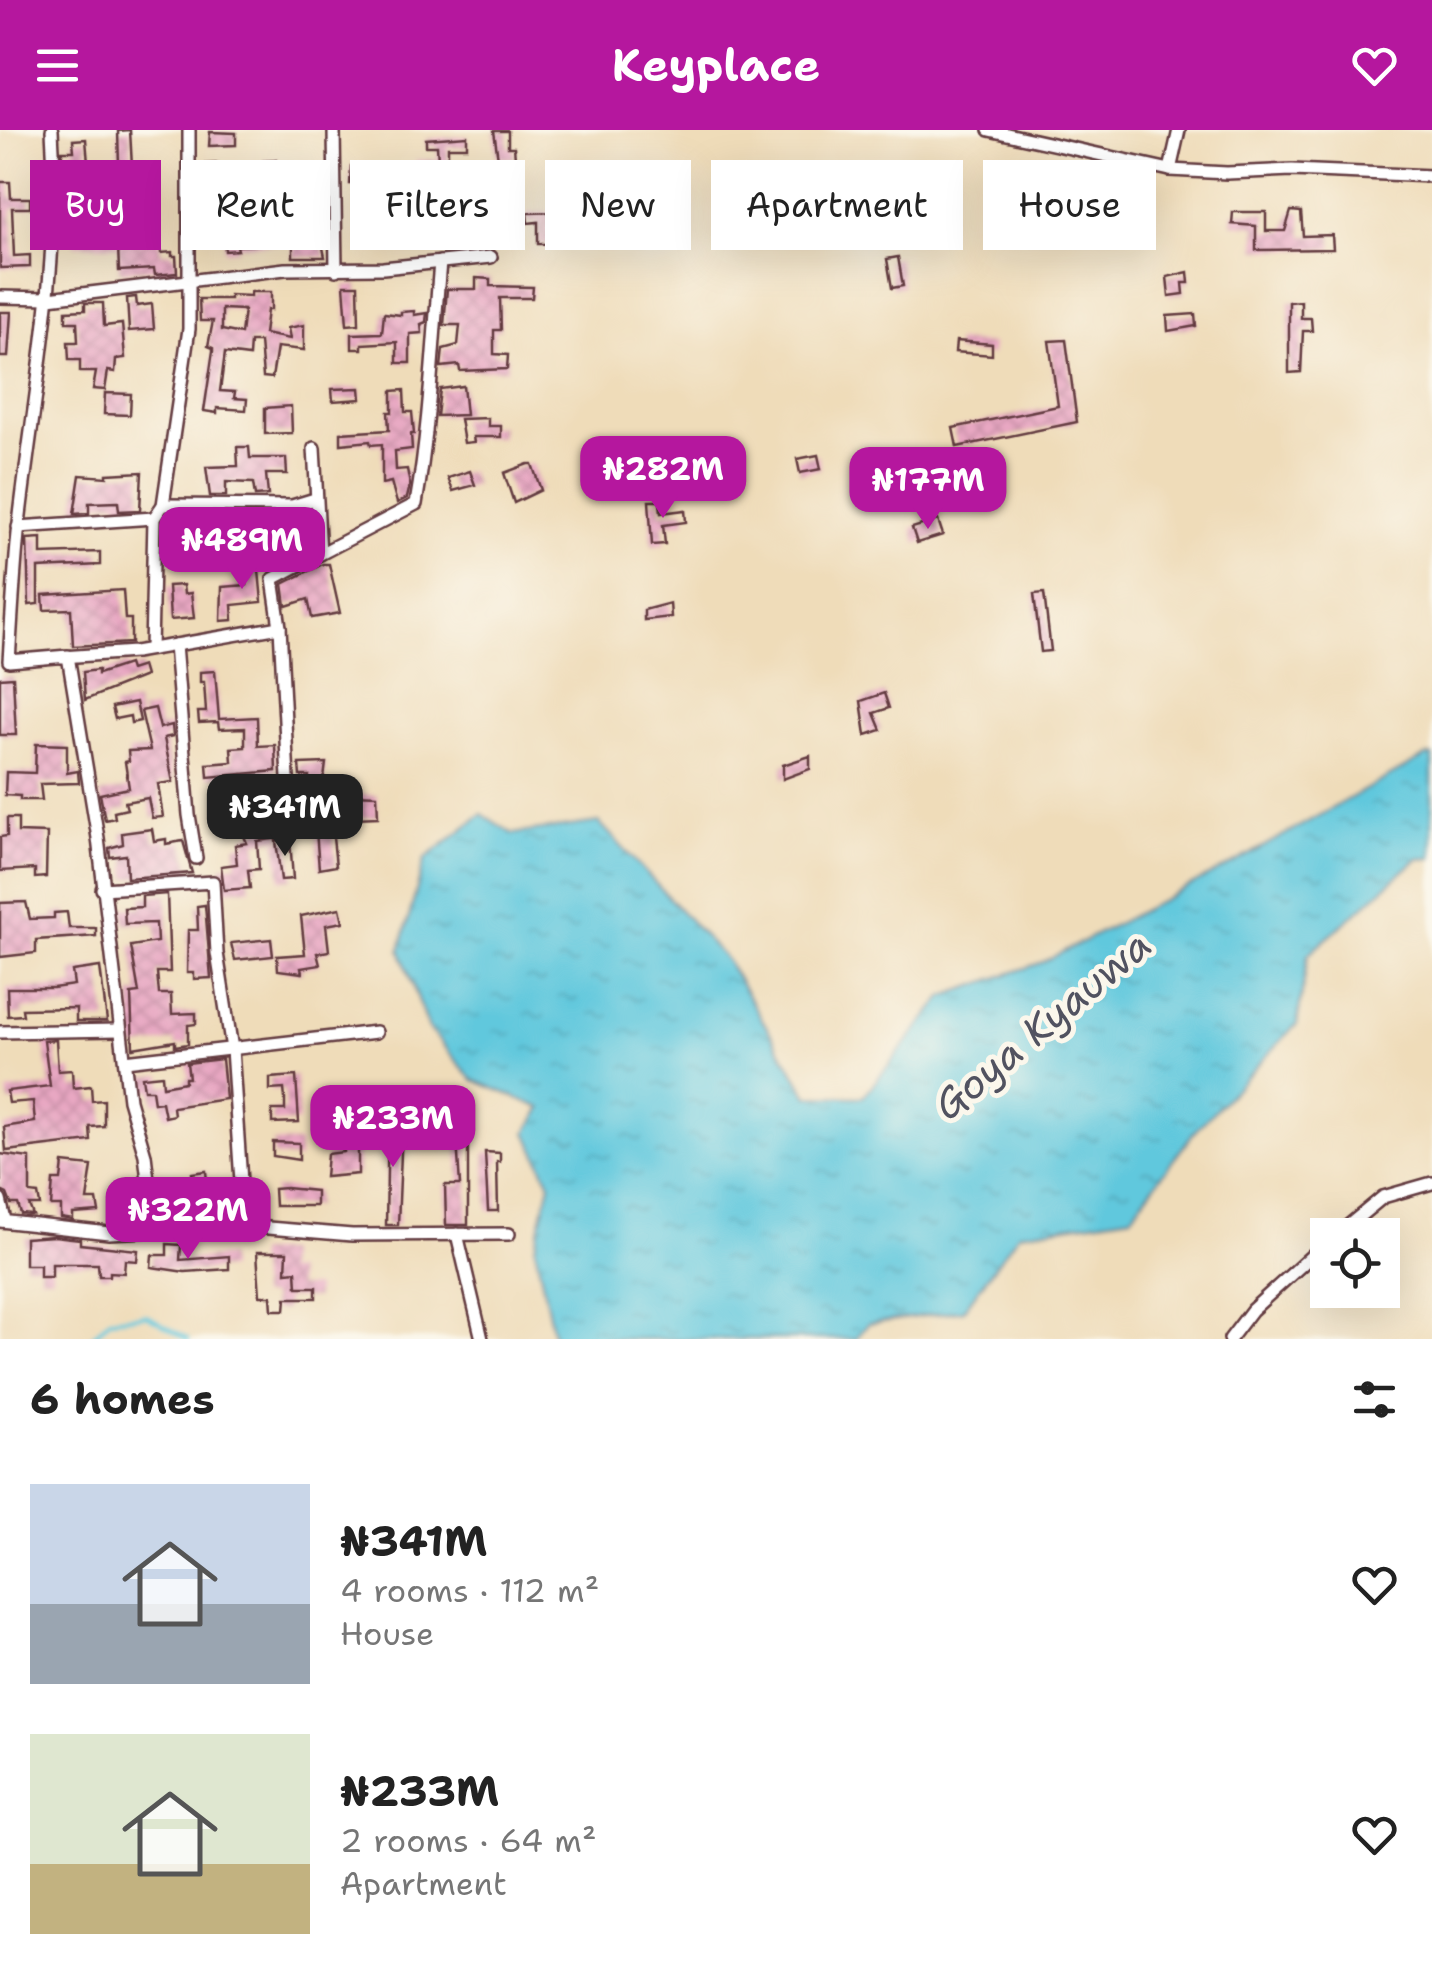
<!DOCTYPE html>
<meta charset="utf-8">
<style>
:root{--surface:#fff;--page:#f2f2f2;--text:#222;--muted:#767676;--accent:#b5179e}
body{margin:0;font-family:"Shantell Sans",sans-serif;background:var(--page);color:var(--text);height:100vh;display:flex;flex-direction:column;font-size:38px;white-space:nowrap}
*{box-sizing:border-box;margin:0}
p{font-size:32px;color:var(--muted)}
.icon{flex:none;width:55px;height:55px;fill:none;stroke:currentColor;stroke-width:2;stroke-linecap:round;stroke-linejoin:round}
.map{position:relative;height:1209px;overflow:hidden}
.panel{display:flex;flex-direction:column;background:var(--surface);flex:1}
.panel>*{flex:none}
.guide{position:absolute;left:30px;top:30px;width:1372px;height:90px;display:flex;gap:20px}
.tools{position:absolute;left:1310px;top:1088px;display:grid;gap:20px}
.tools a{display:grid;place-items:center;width:90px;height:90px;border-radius:0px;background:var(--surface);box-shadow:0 10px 40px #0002;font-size:50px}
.price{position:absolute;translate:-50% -85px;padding:0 22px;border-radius:20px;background:var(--accent);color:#fff;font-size:32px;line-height:65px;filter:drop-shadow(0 2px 5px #0008)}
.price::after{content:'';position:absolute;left:50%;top:60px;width:30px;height:22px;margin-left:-15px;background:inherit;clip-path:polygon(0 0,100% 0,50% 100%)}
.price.active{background:#222;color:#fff}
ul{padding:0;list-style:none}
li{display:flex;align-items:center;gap:30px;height:250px;padding:0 30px}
li span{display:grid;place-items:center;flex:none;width:280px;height:200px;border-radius:0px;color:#555}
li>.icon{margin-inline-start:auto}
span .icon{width:120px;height:120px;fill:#fffc;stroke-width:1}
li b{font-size:42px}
h2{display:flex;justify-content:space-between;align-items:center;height:120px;padding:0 30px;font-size:42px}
.tag{padding:0 35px;border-radius:0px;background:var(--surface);box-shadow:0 10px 40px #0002;font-size:35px;line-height:90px}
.tag.active{background:var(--accent);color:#fff}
header{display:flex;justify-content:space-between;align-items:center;height:130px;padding:0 30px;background:var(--accent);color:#fff;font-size:45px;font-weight:700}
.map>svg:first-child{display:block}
</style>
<header><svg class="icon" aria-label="menu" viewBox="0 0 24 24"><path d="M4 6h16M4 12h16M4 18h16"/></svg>Keyplace<svg class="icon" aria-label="heart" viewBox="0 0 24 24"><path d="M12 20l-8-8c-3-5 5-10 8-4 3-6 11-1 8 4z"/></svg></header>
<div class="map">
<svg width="1432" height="1209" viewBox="0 0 1432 1209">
<defs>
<pattern id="water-ripples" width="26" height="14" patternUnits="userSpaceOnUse" patternTransform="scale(2.5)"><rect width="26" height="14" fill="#60c8dd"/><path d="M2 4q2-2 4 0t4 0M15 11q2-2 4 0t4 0" fill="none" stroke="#55abbe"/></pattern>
<pattern id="building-cross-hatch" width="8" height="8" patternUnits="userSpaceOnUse" patternTransform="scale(2.5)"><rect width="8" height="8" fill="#e8a7c2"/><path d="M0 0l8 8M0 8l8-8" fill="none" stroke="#c88fa7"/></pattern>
</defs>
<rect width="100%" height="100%" fill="#fbf7ec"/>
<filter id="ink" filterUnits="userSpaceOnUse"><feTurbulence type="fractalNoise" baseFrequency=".01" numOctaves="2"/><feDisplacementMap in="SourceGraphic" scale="20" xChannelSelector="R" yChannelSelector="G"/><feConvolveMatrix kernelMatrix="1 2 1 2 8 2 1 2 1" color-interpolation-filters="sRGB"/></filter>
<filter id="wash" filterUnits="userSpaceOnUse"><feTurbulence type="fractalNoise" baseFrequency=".0048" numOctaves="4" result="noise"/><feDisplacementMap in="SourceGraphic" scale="40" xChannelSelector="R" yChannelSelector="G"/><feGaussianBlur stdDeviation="2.25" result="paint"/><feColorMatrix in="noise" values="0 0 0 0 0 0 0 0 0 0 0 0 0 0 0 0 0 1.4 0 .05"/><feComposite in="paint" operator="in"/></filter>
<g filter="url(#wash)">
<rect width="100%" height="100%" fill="#efdcb9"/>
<path fill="url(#water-ripples)" stroke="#557484" stroke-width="2.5" d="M1426,626h6v102l-15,1 -109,96 -11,69 -102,107 -64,85 -112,17 -56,77 -95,14 -12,15h-302l-19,-92 15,-63 -23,-52 15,-24 -69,-28 -44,-51 -29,-79 25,-91 57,-45 31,20 86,-12 128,139 81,135 55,1 81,-101 99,-34 189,-98z"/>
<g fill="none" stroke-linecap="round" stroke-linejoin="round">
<path stroke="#60c8dd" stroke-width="4" d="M91,1209l19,-20 36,-4 42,24"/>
</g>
<g id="blocks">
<g fill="url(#building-cross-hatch)" fill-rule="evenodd">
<path d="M130,0l2,37 -13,-1 -1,-35z"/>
<path d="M494,1h14v16h6l1,11 -17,1z"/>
<path d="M210,2l26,1v12l-27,1z"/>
<path d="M467,6v11h-19v27h-31l-1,-14h22l-1,-14h-11v-7z"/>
<path d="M86,9l2,24 -25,2 -1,-14h12l-1,-11z"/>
<path d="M276,30l1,31h25l2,47h17l4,19h-32v-14l-56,3 1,4 -13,1 -3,-49h-15l-1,-38 12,-1 1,15 15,-1v12h6v5h24l-1,-33z"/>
<path d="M351,36l44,3v28h-15v13h-12v-25l-18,-1z"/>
<path d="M0,52h10l1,16h19v10h-18l2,48 16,-1v12l-30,1z"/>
<path d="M102,63h12l1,26 43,-3 3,37 11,-1v4h4l1,17 -22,2 -1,-6 -35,2 -1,-25 -43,-1v-13h14l-2,-25 15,-2z"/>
<path d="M581,63l13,1 6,26 -17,4z"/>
<path d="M421,65l1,28 31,-2 1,11 -43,2 -2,-38z"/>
<path d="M1291,81l10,1 2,24 29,-1 1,14 -77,1v-24l-24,-2 1,-12h33v19h19z"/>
<path d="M561,82l1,10h-10v22h-14v-22l-10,1 -1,-10z"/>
<path d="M898,127l5,29 -11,2 -5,-29z"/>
<path d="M1188,142l1,11h-6l1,11 -15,2 -2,-19z"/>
<path d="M476,148l14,1v7l43,1 -1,11h-32l1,32h-7v24l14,1 -1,14 -47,2 -1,-6 -18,2 2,-18 15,-4 2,-20h-16l3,-36h29z"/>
<path d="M344,155h14l1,39 -12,1z"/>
<path d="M251,162h20v18h-4l-3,24 26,5 -2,-11 16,-3v25l-27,-3 -5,31 -9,-1 -3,-35h-10l-1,14 -24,-3 -5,38 15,1 -1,6 13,1 -1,11 -29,-2v5l-13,-2 9,-60v-3l-5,-2 5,-25h-13l-1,-22h31v-4l21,1zM222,179l22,1 -3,24 -19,-4z"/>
<path d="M136,167l1,9 15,-2 2,25 -25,2 -2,-33z"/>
<path d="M1301,171v17h10l1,13h-9l-2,41 -12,1v-71z"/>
<path d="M85,173h18l1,23 18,-2 3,34 -9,1 -1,13 -7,-1 -3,19 -12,-1 3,-17h-16v-12h-11l-1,-18h10l-1,-20h-11v-11l19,-1z"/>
<path d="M414,181v4l13,-2 -1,9 -5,2 1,9 -12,1v29h-13v-21l-35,2v5h-10v-15l30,-1 2,-20 17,2v-3z"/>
<path d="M0,182h11l-3,45h-8z"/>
<path d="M1195,184l1,12 -28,5 -1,-15z"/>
<path d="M1066,210l11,82 -120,25 -4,-19 105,-22 -9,-65z"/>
<path d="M956,211l36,3v11l-37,-3z"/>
<path d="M463,256l3,29 -29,1 3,-27z"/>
<path d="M360,258l1,11 -28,2 -1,-12z"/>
<path d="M404,260l1,22h7l2,22h-3l1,15 -17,2 1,19 11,-1 3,16 -3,13 -10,5 -6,-21 -9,2v-40l-11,1 -1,-4 -29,3v-11l48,-3 -1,-18h4v-21z"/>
<path d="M105,263l26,1 -1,21 -26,-1z"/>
<path d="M291,276l1,27 -27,1v-26z"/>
<path d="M488,288v8h13v11h-28l1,5 -10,1 -4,-24z"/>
<path d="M237,317h12l1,11h36l1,16h-21l2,21 -13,1 -2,-13 -27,-1v14h-16l-4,-29 32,-1z"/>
<path d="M818,325l3,14 -21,4 -3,-14z"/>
<path d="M528,334h4l9,26 -27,13 -10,-30z"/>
<path d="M470,341l5,14 -22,6 -5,-13z"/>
<path d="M142,342l-2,38 -21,1 -1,-9 -29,1v10l-15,1 6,-39 27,2v-3z"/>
<path d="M649,371h11l1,12 24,-3 1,12 -23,3 2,19 -13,1z"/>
<path d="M938,390l5,15 -26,8 -5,-15z"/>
<path d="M41,408v16l59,-2v13l-62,3v36l-9,1 -2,-66z"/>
<path d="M163,413l40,1 1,12 -42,2z"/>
<path d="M246,430h12l4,42 -30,3 1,15 -12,1 1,-34 25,-2z"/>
<path d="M323,434h6l11,49 -28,5 -4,-19 -22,7 -3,-22z"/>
<path d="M183,455l1,9 7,-1 3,25 -24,2 -2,-34z"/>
<path d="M123,460l2,29h6v24l-58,3 -2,-37 -27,1 -1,-15z"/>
<path d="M1044,463l7,58 -10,1 -7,-58z"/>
<path d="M670,473l1,14 -27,3v-10z"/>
<path d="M128,534l2,6 12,-4 3,10 -60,24 -2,-28 15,-2v4z"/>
<path d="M215,541l4,48 38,-2 1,29 17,-1 1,26 -68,6 -1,-13 25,-2 -1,-14 14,-1v-19l-26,1 -1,-7 -19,1 -1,-11h8l-2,-30h-4v-10z"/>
<path d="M13,547l3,58h-16v-57z"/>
<path d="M884,563l5,15 -15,5 7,17 -15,5 -5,-34z"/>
<path d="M136,572l4,19 -9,2 -1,-7 -15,3 -3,-12z"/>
<path d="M155,578l5,20 12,-3 1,11 -9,2 9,44 -15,2 5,33 -11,1 -4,-20 -23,4 2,7 -13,3 1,6 -10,2 -5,-26 29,-6 -4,-26 4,-1 -1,-10 22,-1 -9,-39z"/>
<path d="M36,614l31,1v28l11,-2 1,12 -39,1 2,16h-22v-4l-15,-1 1,-23 29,1z"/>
<path d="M810,626v13l-27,10v-14z"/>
<path d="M326,633l-5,40 -13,-1 1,-26h-9l-1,-12z"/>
<path d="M353,664l24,1 1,22 -23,1 3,-7 -5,-8z"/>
<path d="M7,688h11v14l29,1 -1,44 -11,1v-9l-35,2v-34l7,-1z"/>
<path d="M280,697l2,11 -25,3 2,28 -11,1 2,18 -26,2 -3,-24 16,-2 -2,-19 12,-2 -3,-7 12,-3v-4z"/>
<path d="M332,698l4,38 -17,3 -3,-39z"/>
<path d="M152,699l2,12 12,-2v5l17,-3 9,32 -65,5 -1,-23 -16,2 -1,-9 14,-4 -1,-11z"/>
<path d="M290,709l3,40 -12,1 -5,-39z"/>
<path d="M167,764l3,78h-13l2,22h12l1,20 24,-1v11l-8,1v19l-13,2v-5l-42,7 -2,-54 8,-1 -8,-47 26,-4 -1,-19 -31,1 -1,-16 18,-1v-11z"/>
<path d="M26,772l4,17 24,-1v-5l13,-1 2,16h27v8l-60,4v13l-36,4v-54z"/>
<path d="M205,775l6,73 -17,1v-6h-7l1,-43h10l-1,-24z"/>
<path d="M340,778l3,14 -17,3 3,26 -12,2 3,12 -19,3 1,5 -24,-3 -1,-14 28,-2 -4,-38z"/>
<path d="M271,809l2,17 -38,4 -4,-17z"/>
<path d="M100,837l7,54h-31v-13l-54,1 1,6 -15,1 -1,-28h46l21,-3 -2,-14z"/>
<path d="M56,910l2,31 14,-1 1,18 18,-2 1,15 12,-1v26l-14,1 1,14 -85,10 -2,-24 31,-5 -2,-21 -24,2 -2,-12 43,-5 -6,-45z"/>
<path d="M222,929l4,40 -53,8 1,8 -9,2 -3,-15 -8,1 -2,-13h-8l-2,-13 20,-2 1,11 22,-4v-4h4l-2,-15z"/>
<path d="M296,946l3,46 -27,1v-13h13v-11l-1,-10 -14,1v-12z"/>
<path d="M347,971l11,1v72l-33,3 2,-23 17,-2 -1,-22h-7v-19l10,-1z"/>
<path d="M388,985h11v15l3,-1 -4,96h-12z"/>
<path d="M457,1010h11v85h-22l-1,-40h15z"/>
<path d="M273,1012l26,1v17l-26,-4z"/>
<path d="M485,1022l15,1v9h-3l1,49h-10z"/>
<path d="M0,1024l30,4v35l8,1 2,11h-11l4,10 -12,-1 -3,-10h-7l-4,-10 -6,-3z"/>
<path d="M63,1033l29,3 -5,34h10l2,12 -26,2v6l-12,-2v-12h-10l2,-26h8z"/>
<path d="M206,1041l2,21 12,-1 5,27h-13v-6l-50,2 -2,-11 35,-1 -3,-29z"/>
<path d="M286,1058l30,3v15h-41l-1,-17z"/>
<path d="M54,1106l26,3v5l58,6 -1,11 -12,-1 -1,13 -14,-1v4h-11l-1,-12h-46v13h-12v-12h-15v-27z"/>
<path d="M167,1114l14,1 -1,15 49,-4v13l-44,3 -34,-5 1,-12h15z"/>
<path d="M257,1122h30l-1,20 10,-1 1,16h19v11h-30l-1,12h-13l-1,-14h-11z"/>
</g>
</g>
</g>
<g filter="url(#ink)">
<use href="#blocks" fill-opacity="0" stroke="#633b40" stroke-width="2.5"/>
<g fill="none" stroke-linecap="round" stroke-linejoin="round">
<g stroke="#633b40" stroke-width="16">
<g id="street">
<path d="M52,0c9,133 -18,263 -33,394 -5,46 -7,92 -10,137l59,-5 30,182 31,262 16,55 9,75"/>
<path d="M334,0l2,140"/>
<path d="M989,0l181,40 9,-40"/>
<path d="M1170,40l57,3 65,-3 140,6"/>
<path d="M0,167l49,1 236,-29 98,-1 108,-11"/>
<path d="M314,318l6,106 -47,25 7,48 10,189 59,-5"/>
<path d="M163,375l129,1 23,-7"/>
<path d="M18,397l136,-9"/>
<path d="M320,424l96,-50c14,-80 17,-161 24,-242"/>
<path d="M175,515l14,170 7,43"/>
<path d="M151,519l3,-131 9,-13 26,-176v-199"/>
<path d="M62,527l73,-5 145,-25"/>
<path d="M102,759l111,-7 4,71 15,96 12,177"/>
<path d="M0,902l120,-2"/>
<path d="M125,931l251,-29"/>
<path d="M0,1070l5,20"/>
<path d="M0,1091l109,12 135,-7 108,9 157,-1"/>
<path d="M457,1104l25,105"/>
<path d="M1337,1105l46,-38 49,-14"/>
<path d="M1230,1209l22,-29 76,-69"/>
</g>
</g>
<use href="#street" stroke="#fff" stroke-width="11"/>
</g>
</g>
<g text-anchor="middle" stroke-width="10" stroke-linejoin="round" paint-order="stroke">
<g font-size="40" font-style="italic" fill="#515260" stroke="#fbf7ec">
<text transform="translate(1042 895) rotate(-40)" y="14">Goya Kyauwa</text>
</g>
</g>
</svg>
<div class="tools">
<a><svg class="icon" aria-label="locate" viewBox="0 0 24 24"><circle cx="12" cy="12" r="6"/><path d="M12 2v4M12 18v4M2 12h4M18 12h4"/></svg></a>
</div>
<b class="price" style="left:663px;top:391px">₦282M</b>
<b class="price" style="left:928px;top:402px">₦177M</b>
<b class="price" style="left:242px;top:462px">₦489M</b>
<b class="price active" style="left:285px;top:729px">₦341M</b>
<b class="price" style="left:393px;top:1040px">₦233M</b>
<b class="price" style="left:188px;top:1132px">₦322M</b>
<div class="guide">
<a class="tag active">Buy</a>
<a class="tag">Rent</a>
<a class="tag">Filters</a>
<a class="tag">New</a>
<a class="tag">Apartment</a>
<a class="tag">House</a>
</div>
</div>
<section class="panel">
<h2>6 homes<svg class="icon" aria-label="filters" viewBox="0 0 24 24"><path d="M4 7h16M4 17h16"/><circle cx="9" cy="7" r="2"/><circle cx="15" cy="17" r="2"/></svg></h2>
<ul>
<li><span style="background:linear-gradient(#c9d6e8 60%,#9aa5b1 0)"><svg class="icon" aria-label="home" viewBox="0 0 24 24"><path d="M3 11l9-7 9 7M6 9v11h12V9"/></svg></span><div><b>₦341M</b><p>4 rooms · 112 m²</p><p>House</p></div><svg class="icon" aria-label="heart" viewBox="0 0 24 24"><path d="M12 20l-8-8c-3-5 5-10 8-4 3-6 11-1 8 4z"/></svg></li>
<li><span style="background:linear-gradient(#dfe7d0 65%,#c2b280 0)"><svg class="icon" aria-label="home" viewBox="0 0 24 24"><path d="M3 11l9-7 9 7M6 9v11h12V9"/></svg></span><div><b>₦233M</b><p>2 rooms · 64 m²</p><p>Apartment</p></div><svg class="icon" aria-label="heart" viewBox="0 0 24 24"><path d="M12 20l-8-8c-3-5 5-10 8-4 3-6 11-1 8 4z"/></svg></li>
</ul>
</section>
